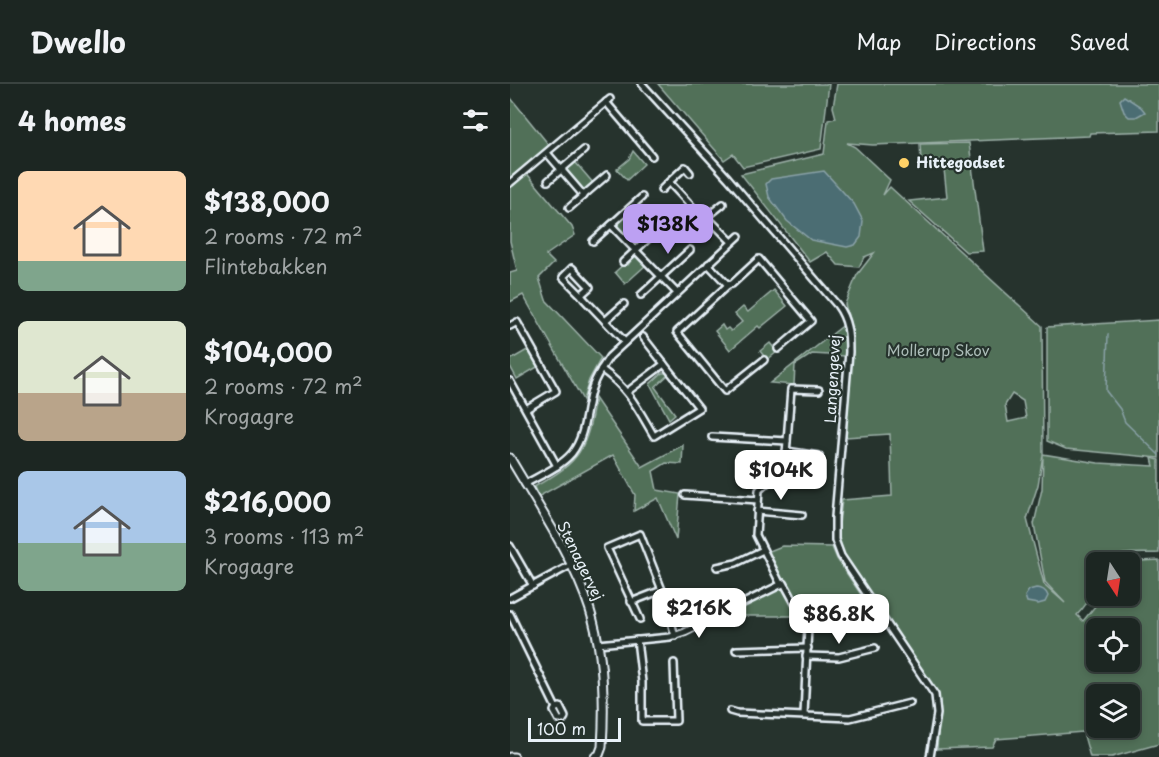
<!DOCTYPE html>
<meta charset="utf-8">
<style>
:root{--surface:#1c2622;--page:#29322f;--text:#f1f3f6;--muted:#a0a5a5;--line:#3a4340;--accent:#bca0f2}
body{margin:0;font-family:"Playpen Sans",sans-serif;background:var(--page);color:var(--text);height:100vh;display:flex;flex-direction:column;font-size:22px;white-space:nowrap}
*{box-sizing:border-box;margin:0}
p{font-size:20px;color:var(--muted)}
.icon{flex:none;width:33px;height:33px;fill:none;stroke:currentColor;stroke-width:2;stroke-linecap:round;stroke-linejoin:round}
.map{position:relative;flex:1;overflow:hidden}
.sheet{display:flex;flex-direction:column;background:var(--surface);width:510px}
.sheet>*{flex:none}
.needle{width:39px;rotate:168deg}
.fabs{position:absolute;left:576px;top:468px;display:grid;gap:12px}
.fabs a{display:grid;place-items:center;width:54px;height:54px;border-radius:9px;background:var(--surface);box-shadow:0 3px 9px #0003,0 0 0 2px var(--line);font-size:30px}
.scale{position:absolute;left:18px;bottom:15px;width:93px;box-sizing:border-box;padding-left:6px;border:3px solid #e8f1f8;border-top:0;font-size:16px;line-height:21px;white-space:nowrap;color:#e8f1f8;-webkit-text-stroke:4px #26332d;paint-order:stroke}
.price{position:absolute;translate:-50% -51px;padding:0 14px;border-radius:12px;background:#fff;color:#222;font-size:20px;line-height:39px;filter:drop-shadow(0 2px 3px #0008)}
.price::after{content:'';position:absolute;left:50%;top:36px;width:18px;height:14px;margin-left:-9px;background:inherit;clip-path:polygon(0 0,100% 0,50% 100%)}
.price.active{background:var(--accent);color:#111}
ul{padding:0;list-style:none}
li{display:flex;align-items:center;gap:18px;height:150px;padding:0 18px}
li span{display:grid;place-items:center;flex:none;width:168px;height:120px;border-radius:9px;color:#555}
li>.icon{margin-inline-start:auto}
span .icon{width:72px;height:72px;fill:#fffc;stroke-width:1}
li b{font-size:26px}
h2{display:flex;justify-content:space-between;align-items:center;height:72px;padding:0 18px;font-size:26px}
header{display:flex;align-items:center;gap:36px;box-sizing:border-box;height:84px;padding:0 30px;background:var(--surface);border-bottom:2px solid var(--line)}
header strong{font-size:28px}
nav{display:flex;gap:33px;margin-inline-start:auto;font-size:21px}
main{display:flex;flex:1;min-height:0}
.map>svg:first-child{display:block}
</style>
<header>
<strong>Dwello</strong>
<nav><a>Map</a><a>Directions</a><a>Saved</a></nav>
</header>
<main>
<section class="sheet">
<h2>4 homes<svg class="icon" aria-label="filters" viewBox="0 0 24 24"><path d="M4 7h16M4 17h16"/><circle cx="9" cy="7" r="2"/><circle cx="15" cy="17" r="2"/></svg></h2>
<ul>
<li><span style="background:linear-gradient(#ffd9b3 75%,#7fa58c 0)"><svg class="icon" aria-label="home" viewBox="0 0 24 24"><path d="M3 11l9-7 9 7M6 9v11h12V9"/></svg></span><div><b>$138,000</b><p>2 rooms · 72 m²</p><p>Flintebakken</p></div></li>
<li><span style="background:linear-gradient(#dfe7d0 60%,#b9a48a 0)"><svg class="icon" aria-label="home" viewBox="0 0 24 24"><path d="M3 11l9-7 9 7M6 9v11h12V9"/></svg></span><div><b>$104,000</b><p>2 rooms · 72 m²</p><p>Krogagre</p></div></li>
<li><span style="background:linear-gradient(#a9c7e8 60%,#7fa58c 0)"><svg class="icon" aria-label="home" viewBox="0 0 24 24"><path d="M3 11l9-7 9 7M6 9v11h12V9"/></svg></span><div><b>$216,000</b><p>3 rooms · 113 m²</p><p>Krogagre</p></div></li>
</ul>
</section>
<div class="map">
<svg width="649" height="673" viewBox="0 0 649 673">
<rect width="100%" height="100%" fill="#26332d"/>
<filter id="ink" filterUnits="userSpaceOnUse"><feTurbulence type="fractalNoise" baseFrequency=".0167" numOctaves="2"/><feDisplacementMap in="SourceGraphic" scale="12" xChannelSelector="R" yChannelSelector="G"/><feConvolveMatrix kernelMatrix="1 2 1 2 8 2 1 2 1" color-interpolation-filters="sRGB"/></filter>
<g filter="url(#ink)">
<g fill="#517058" stroke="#9cb0a8" stroke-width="1.5" fill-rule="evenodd">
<path d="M148,0h171l-8,65 -78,18 -10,-13 -9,6z"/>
<path d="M327,0h322v47l-69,2 -1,3 -216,9 -26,-2 8,4 35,33 -7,15 7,-8 152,139 1,128 55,9 56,3 -2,-8 7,2v93c-16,1 -41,-3 -53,9h-10c0,25 -2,35 -19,53l6,6 13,-16 4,-9h30v-34h-8l37,-2v184l-47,13h-22l-7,-25 -87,7 -4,8 -55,2 3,-48 -7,-15 -89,-132c-9,-18 -4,-35 -2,-54l50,-4 -2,-62 -44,3 7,-102 -8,-31 12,-29 17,-22 -10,4 -5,10 -21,-2 -11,-13 -17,10 -69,-88 83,-20 4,-34 8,-2 -3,-11zM502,310l11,7 3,17 -18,4 -3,-17zM533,371l-1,34 -8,35 11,58 20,21 -21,-19 -17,-65 11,-34zM586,544h34v34h-34zM586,610h34v34h-34z"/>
<path d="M0,13l39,48 -26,24 49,58 3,8 -29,20 8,8 -15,15 7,22 55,58 -12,22 -6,20 -60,-105 -13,7v-29l7,-2 -7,-30z"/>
<path d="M459,59l14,108 -17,1 -57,-51 38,-4 -4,-37 -22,1 -1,-17z"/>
<path d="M123,67l11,13 -17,16 -10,-11 12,-10z"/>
<path d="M62,79h4l18,21 -7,7h-5l-16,-18v-5z"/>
<path d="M178,125l9,9 9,3 -3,3 -2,-2 -18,17 -12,-14z"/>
<path d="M115,132l11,11 -10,9 -8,-9v-5z"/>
<path d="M124,172h4l8,9 -21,19 -10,-12 10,-9 3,2z"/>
<path d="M264,206l13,16 -27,22 -2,-2 -28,24 -15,-19 7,-6 3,5 3,-2 3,3 11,-9 -7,-8 8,-7 5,5z"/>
<path d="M649,236v138l-93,-9 -19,-8v-114z"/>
<path d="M335,240v32l-33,-2 -17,11 -1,20 -24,-2z"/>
<path d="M260,259l7,9 -10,8 -7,-9z"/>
<path d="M19,265l10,17 -22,13 -7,-13v-6z"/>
<path d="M152,289h5v3l-12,11 20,27 -6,5 -19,-35z"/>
<path d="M85,314l47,69 41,-22 -1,19 -16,-1 -13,8 4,19 23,4 -4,46 -18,-42 -24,13 1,-16 -22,-40 -75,42 -4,-10c47,-25 53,-38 61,-89z"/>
<path d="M272,462l50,1 5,12 39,58 -40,10 -26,-1 -25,-46 -4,2 -14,-30z"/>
<path d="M269,504l7,2 13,26h-73z"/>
</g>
<g fill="#4c6d73" stroke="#8aa2a8" stroke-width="1.5">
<path d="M614,12l17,11 4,5 -9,5h-7l-5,-5 -4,-12z"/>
<path d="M314,87l30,33 9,17 -2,16 -6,8 -8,2 -36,-7 -24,-19 -18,-24 -3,-13 5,-5z"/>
<path d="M526,504c6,0 10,2 12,8l-3,6 -7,2 -11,-2 -2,-6 4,-6z"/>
</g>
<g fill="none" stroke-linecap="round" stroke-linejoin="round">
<path stroke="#8aa2a8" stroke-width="1.5" d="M598,250l-2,57 14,18 5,13 34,33"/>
<g stroke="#e8f1f8" stroke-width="10">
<g id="street">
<path d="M132,0l86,94 109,127c11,15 12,29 12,47l-14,165v23l6,16 94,139 2,19 -7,43"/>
<path d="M96,18l46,54"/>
<path d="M37,69l37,43"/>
<path d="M38,97l36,-31"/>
<path d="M159,98l16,-15 5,6"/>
<path d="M0,99l100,-84"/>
<path d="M151,106l8,-8 30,32 8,3 25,25"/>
<path d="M59,124l38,-33"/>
<path d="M197,133l16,-13"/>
<path d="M101,141l66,68"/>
<path d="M83,157l49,-44"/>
<path d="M113,178l42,-39"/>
<path d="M198,180l20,21"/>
<path d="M71,211l9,-8 -18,-19 -9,9 18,18 3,4 41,43"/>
<path d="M131,211l49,-45"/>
<path d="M95,237l19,-17"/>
<path d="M0,242l7,-4 39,69 -30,18"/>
<path d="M133,253l21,27"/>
<path d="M254,276l-39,31 -48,-59 51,-47 4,-1 27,-25 52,62 -33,28"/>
<path d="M91,285c28,20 36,38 53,67l45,-28 -35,-44 -37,28"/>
<path d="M0,297l47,85"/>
<path d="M202,353l75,4"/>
<path d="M276,367l33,5"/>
<path d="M15,400c16,-9 35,-17 47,-31 13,-17 13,-38 18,-58 3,-14 11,-26 19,-38l130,-121"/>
<path d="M175,411l73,5"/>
<path d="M247,427l45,4"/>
<path d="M0,462l23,40"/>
<path d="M207,483l19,-4 27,-13"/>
<path d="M271,501l-25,-50 3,-45 26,-23 6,-78 28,1"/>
<path d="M0,514l61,-33"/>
<path d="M121,518l31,-12"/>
<path d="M0,530l46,94 -2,3 5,9h4l2,-3 -5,-10 -4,1"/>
<path d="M130,535l-33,-71 33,-14 22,56 13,46"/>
<path d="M127,556l5,42v39h34l-2,-58"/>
<path d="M88,560l72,-7 15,-5 99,-49 24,44 -4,88"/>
<path d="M226,566l72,-2"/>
<path d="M296,572l33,1 36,-9"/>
<path d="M220,627l7,2 113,5 60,-15"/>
</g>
</g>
<g stroke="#e8f1f8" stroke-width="11">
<g id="secondary">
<path d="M0,374c28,48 63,99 80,152 14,44 15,91 12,137l-3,8 -4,2"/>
<path d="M0,673h4"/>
</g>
</g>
<use href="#street" stroke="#26332d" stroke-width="5"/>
<use href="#secondary" stroke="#26332d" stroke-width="7"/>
</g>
</g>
<circle fill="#ffd166" stroke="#26332d" stroke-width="2" cx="394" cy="79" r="6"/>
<g text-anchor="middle" stroke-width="4.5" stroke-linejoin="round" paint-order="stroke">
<g font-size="15" font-weight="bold" fill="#e8f1f8" stroke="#26332d" text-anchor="start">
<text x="406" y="84">Hittegodset</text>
</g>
<g font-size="15" fill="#acbdb8" stroke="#26332d">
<text x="428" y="272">Mollerup Skov</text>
</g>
<g font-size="15" fill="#e8f1f8" stroke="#26332d">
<text transform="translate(323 295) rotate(-87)" y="5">Langengevej</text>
<text transform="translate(70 477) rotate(64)" y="5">Stenagervej</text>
</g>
</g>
</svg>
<div class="fabs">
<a><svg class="needle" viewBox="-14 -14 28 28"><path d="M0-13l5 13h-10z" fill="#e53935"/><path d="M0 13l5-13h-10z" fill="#a0a5a5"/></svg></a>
<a><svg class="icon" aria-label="locate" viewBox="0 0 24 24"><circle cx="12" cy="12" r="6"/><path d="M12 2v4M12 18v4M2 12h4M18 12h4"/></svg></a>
<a><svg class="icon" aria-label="layers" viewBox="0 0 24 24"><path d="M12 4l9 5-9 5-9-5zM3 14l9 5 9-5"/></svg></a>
</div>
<div class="scale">100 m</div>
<b class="price active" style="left:158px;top:171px">$138K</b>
<b class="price" style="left:271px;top:417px">$104K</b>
<b class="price" style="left:189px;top:555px">$216K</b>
<b class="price" style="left:329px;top:561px">$86.8K</b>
</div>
</main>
